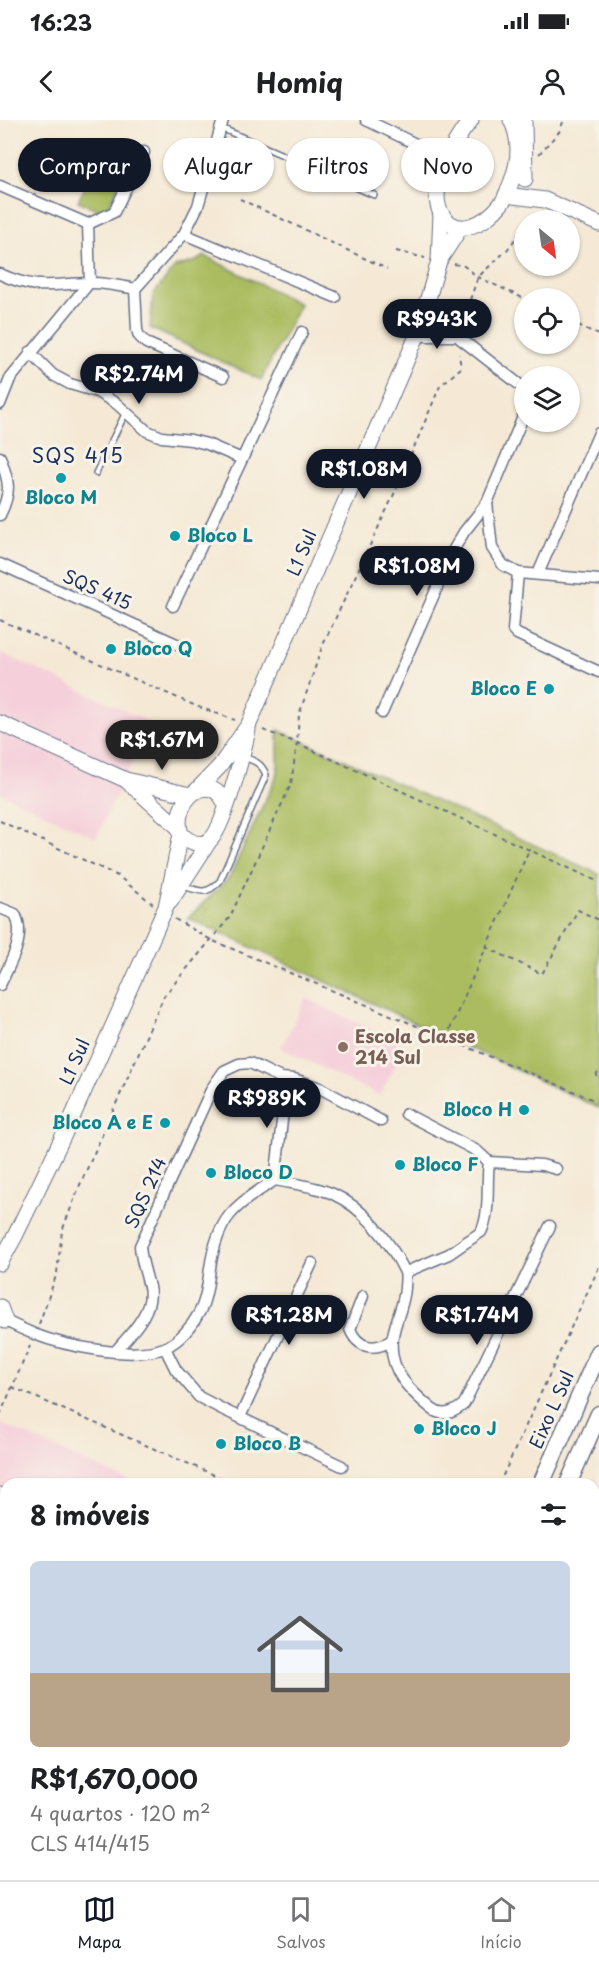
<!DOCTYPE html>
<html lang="pt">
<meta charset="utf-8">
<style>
:root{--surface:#fff;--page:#f2f2f2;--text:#202124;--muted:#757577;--line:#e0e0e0;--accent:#111827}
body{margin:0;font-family:"Playpen Sans",sans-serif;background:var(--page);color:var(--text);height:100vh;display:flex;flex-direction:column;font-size:22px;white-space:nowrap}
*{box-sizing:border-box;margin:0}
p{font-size:20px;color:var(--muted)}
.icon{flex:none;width:33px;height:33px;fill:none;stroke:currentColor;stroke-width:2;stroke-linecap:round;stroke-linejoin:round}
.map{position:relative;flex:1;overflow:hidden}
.panel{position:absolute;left:0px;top:1358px;width:600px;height:404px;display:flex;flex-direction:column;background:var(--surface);border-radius:18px 18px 0 0;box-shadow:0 2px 4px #0004}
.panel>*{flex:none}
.banner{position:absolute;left:18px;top:18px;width:564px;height:54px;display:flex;gap:12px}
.needle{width:39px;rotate:151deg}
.tools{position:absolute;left:514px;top:90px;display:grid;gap:12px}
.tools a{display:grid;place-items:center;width:66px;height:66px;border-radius:50%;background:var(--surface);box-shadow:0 2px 4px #0004;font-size:30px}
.price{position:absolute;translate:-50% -51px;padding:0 14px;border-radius:21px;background:var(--accent);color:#fff;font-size:20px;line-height:39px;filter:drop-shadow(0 2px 3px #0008)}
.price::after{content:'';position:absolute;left:50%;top:36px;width:18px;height:14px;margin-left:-9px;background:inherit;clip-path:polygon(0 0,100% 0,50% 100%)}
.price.selected{background:#222;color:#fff}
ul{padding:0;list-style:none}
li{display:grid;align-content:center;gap:12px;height:318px;padding:0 30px}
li+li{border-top:2px solid var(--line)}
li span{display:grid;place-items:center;height:186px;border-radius:9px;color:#555}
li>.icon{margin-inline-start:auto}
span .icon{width:108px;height:108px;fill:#fffc;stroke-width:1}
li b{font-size:26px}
h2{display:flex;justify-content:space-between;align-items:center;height:72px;padding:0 30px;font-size:26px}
.pill{padding:0 21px;border-radius:27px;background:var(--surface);box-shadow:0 2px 4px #0004;font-size:21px;line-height:54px}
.pill.selected{background:var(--accent);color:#fff}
.status{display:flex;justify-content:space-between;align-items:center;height:42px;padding:0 30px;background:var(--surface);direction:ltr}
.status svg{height:16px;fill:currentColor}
header{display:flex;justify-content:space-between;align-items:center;height:78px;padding:0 30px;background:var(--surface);font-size:27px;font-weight:700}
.tabs{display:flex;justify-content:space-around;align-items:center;height:84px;border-top:2px solid var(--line);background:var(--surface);font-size:16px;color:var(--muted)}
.tabs a{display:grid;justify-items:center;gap:3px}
.tabs .selected{color:var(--accent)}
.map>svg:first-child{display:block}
</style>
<div class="status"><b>16:23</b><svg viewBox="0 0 49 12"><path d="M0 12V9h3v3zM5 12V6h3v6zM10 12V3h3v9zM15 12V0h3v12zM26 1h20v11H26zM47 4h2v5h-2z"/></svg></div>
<header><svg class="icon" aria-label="back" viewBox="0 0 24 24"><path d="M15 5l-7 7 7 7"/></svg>Homiq<svg class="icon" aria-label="person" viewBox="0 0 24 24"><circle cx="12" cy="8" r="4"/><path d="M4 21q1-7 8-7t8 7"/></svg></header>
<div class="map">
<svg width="599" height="1760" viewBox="0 0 599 1760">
<rect width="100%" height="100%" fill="#f7f3e8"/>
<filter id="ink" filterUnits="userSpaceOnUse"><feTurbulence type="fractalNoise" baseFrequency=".0167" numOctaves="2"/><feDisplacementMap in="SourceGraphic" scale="12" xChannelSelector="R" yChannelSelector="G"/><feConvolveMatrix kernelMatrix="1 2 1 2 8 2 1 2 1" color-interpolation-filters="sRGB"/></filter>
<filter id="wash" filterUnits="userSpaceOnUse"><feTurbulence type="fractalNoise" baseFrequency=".008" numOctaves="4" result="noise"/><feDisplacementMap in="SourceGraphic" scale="24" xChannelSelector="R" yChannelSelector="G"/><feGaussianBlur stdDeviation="1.35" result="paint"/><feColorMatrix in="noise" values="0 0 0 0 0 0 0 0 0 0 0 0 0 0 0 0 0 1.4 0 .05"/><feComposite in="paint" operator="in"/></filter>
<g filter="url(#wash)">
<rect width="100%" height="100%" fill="#f5e9d5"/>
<g fill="#f5cfda">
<path d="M0,532l151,71 -55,115 -96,-45z"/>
<path d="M306,878l99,48 -25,50 -99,-48z"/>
<path d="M0,1303l133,60 -127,1v79l-6,-3z"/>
</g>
<g fill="#aabc5f" stroke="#62765e" stroke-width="1.5">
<path d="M98,43l26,10 -18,40 -28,-12z"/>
<path d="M205,136l95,48 -39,76 -111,-52 3,-33 22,-28 19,-5z"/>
<path d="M278,610l321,144v234l-411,-190 41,-40 49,-105z"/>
</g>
</g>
<g filter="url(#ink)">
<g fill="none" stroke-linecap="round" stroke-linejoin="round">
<g stroke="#677088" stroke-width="8">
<g id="lane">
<path d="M221,8l153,67"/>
<path d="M96,353l30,-61"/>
<path d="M184,766c16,6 23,9 36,-5l46,-106c-4,-12 -13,-15 -23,-18"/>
</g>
</g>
<g stroke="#677088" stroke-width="13">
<g id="street">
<path d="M366,0l81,39"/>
<path d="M0,66l88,38 26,-12 30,-60"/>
<path d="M184,114l151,63"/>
<path d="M0,154c37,17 51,10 88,9 16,-1 32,3 47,6"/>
<path d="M428,183l29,33 68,53"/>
<path d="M417,216h40"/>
<path d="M30,232l23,23 17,9 27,8 20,12 30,27 15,6 29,3 16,4 35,15"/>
<path d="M223,257l-77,-34 -7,-7 -2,-6 -2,-41 49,-55 14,-28 25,-86"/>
<path d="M0,284l10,-25 80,-97 -2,-58"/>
<path d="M525,292l-38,91 5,45 11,17 15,8 81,7"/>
<path d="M0,337c9,24 12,34 0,58"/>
<path d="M0,444l181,82"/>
<path d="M518,453l-5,57 4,4 82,38"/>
<path d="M538,454l61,-141"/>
<path d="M173,486l129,-274"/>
<path d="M382,593l72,-164 10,-17 23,-29"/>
<path d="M0,788l15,6c12,23 -5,49 -15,71"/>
<path d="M406,994l71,37 12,11c-3,22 2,50 -8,70l-32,22 -43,18"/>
<path d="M489,1042l53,3 14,4"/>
<path d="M275,1060l8,-68 -2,-34"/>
<path d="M363,1176l-13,33c8,20 25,22 42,11"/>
<path d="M0,1198c11,6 22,11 34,16 30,12 99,26 130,14 15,-6 28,-22 35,-35 7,-13 9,-30 11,-45 8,-51 23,-61 65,-88 19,4 40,6 58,14 31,14 56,46 71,76 3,5 1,12 1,18 -1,18 -11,35 -13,53 -3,30 18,50 40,68 11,9 23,3 32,-5l86,-178"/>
<path d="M165,1228l11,22 23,27 25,13 118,56"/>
<path d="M115,1232c14,-17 40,-41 34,-65 -3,-14 -8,-26 -9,-41l72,-158 12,-17 15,-7 11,-1 31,15 13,1 26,9 61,33"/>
<path d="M240,1297l72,-154"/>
<path d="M0,1668l6,-14"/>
<path d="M0,1744l6,3"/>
<path d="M25,1755l12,5"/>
<path d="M213,1755l11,5"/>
<path d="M257,1760l3,-5"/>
</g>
</g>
<g stroke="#677088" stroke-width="17">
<g id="secondary">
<path d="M471,0c-16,19 -44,68 -30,93 15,28 46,9 60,-9 5,-6 7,-14 10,-21 8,-20 10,-43 0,-63"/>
<path d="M524,0l1,59"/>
<path d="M506,75l39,5 54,24"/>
<path d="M439,141l21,-33"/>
<path d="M0,603l126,57 64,15"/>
<path d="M128,662l51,46"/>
<path d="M198,669l22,-23 29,-42 168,-388 22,-75 2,-48"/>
<path d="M226,685c-17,-39 -56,-2 -45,29 7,7 19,14 29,6 13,-9 34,-91 38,-110"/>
<path d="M170,782l40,-62"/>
<path d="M0,1143l15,-27 55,-114 96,-215 15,-73"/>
<path d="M0,1187l5,14"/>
<path d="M0,1375l6,2"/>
</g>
</g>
<g stroke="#677088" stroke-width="19">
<g id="primary">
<path d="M541,1364l58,-132"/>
<path d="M568,1364l31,-70"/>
<path d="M362,1760l2,-5"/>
<path d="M393,1760l3,-5"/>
</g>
</g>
<g stroke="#677088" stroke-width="22">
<g id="highway">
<path d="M594,1537l5,-7"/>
<path d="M594,1580l5,-12"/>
<path d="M594,1646l5,-11"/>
<path d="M594,1703l5,-6"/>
<path d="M517,1760l2,-5"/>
<path d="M551,1760l3,-5"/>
</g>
</g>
<g stroke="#677088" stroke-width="2" stroke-dasharray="4.5 4.5" stroke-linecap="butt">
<path d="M539,34l20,-22 5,-12"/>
<path d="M240,79l147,70"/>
<path d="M529,100l6,-7"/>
<path d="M396,131l29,7"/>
<path d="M454,144l10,2 14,11 47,22"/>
<path d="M570,201l29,14"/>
<path d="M461,205l17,-48 29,-27 18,-24"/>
<path d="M0,500l196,86 39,14"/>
<path d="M263,610l34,13 302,139"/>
<path d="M0,701l118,55 35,28"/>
<path d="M175,799l36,21 388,162"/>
<path d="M486,827l56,27 36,-64 21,10"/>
<path d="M446,918l83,-188"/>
<path d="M596,956l3,-7"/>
<path d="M39,1204l18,-51 5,-42 17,-44 85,-191 66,-79 61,-133 6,-41 2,-28 23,-68 74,-157 44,-104 21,-18 -2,-14"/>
<path d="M12,1267l223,97"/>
<path d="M0,1295l30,-69"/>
<path d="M499,1364l100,-217"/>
<path d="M0,1491l6,2"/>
<path d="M332,1760l2,-5"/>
</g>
<use href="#lane" stroke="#fff" stroke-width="5"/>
<use href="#street" stroke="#fff" stroke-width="10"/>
<use href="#secondary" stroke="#fff" stroke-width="15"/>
<use href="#primary" stroke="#fff" stroke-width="16"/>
<use href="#highway" stroke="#fff" stroke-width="20"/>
</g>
</g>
<g fill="#0f9aa8" stroke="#f7f3e8" stroke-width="2">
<circle cx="61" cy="358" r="6"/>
<circle cx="175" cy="416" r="6"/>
<circle cx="111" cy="529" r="6"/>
<circle cx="549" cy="569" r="6"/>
<circle cx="524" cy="990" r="6"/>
<circle cx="165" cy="1003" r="6"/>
<circle cx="400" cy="1045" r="6"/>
<circle cx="211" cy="1053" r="6"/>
<circle cx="419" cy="1309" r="6"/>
<circle cx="221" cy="1324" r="6"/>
</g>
<circle fill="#8d6e63" stroke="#f7f3e8" stroke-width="2" cx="343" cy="927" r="6"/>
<g text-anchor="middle" stroke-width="6" stroke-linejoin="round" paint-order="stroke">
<g font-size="18" font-weight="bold" fill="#0d838f" stroke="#f7f3e8" text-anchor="start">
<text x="61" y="384" text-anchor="middle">Bloco M</text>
<text x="187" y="422">Bloco L</text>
<text x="123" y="535">Bloco Q</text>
<text x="537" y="575" text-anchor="end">Bloco E</text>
<text x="512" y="996" text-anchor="end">Bloco H</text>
<text x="153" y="1009" text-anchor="end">Bloco A e E</text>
<text x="412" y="1051">Bloco F</text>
<text x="223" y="1059">Bloco D</text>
<text x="431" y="1315">Bloco J</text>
<text x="233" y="1330">Bloco B</text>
</g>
<g font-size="18" fill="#1b2f5e" stroke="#f7f3e8">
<text transform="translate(302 433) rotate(-67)" y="6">L1 Sul</text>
<text transform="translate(97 470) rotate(24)" y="6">SQS 415</text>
<text transform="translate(75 942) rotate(-66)" y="6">L1 Sul</text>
<text transform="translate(146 1073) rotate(-66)" y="6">SQS 214</text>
<text transform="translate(552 1290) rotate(-66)" y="6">Eixo L Sul</text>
</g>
<g font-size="18" font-weight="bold" fill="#785e54" stroke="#f7f3e8" text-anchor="start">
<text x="355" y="923">Escola Classe<tspan x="355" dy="21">214 Sul</tspan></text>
</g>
<g font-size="20" letter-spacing="1.5" fill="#1b2f5e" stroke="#f7f3e8">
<text x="78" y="343">SQS 415</text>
</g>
</g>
</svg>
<div class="tools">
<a><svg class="needle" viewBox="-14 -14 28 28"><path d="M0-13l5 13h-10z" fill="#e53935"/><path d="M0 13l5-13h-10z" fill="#757577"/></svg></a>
<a><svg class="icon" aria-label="locate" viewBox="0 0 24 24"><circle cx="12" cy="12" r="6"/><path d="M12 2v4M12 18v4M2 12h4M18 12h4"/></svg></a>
<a><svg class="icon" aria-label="layers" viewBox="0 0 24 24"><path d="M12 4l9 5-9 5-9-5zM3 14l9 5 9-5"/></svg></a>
</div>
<b class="price" style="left:437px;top:230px">R$943K</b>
<b class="price" style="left:139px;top:285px">R$2.74M</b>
<b class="price" style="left:364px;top:380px">R$1.08M</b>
<b class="price" style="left:417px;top:477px">R$1.08M</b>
<b class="price selected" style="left:162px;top:651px">R$1.67M</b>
<b class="price" style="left:267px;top:1009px">R$989K</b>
<b class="price" style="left:289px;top:1226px">R$1.28M</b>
<b class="price" style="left:477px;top:1226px">R$1.74M</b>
<div class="banner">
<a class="pill selected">Comprar</a>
<a class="pill">Alugar</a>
<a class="pill">Filtros</a>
<a class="pill">Novo</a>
</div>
<section class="panel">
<h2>8 imóveis<svg class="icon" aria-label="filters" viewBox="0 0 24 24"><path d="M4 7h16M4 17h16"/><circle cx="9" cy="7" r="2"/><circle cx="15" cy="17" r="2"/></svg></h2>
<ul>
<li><span style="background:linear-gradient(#c9d6e8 60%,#b9a48a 0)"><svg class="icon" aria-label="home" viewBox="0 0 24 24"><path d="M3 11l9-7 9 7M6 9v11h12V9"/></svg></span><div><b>R$1,670,000</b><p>4 quartos · 120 m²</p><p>CLS 414/415</p></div></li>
</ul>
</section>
</div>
<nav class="tabs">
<a class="selected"><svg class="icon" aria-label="map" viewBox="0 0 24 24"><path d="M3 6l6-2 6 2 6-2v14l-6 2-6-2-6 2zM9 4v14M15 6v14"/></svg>Mapa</a>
<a><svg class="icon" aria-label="saved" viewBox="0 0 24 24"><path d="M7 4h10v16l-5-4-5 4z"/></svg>Salvos</a>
<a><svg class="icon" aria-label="home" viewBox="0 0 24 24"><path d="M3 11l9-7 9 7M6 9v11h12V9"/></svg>Início</a>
</nav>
